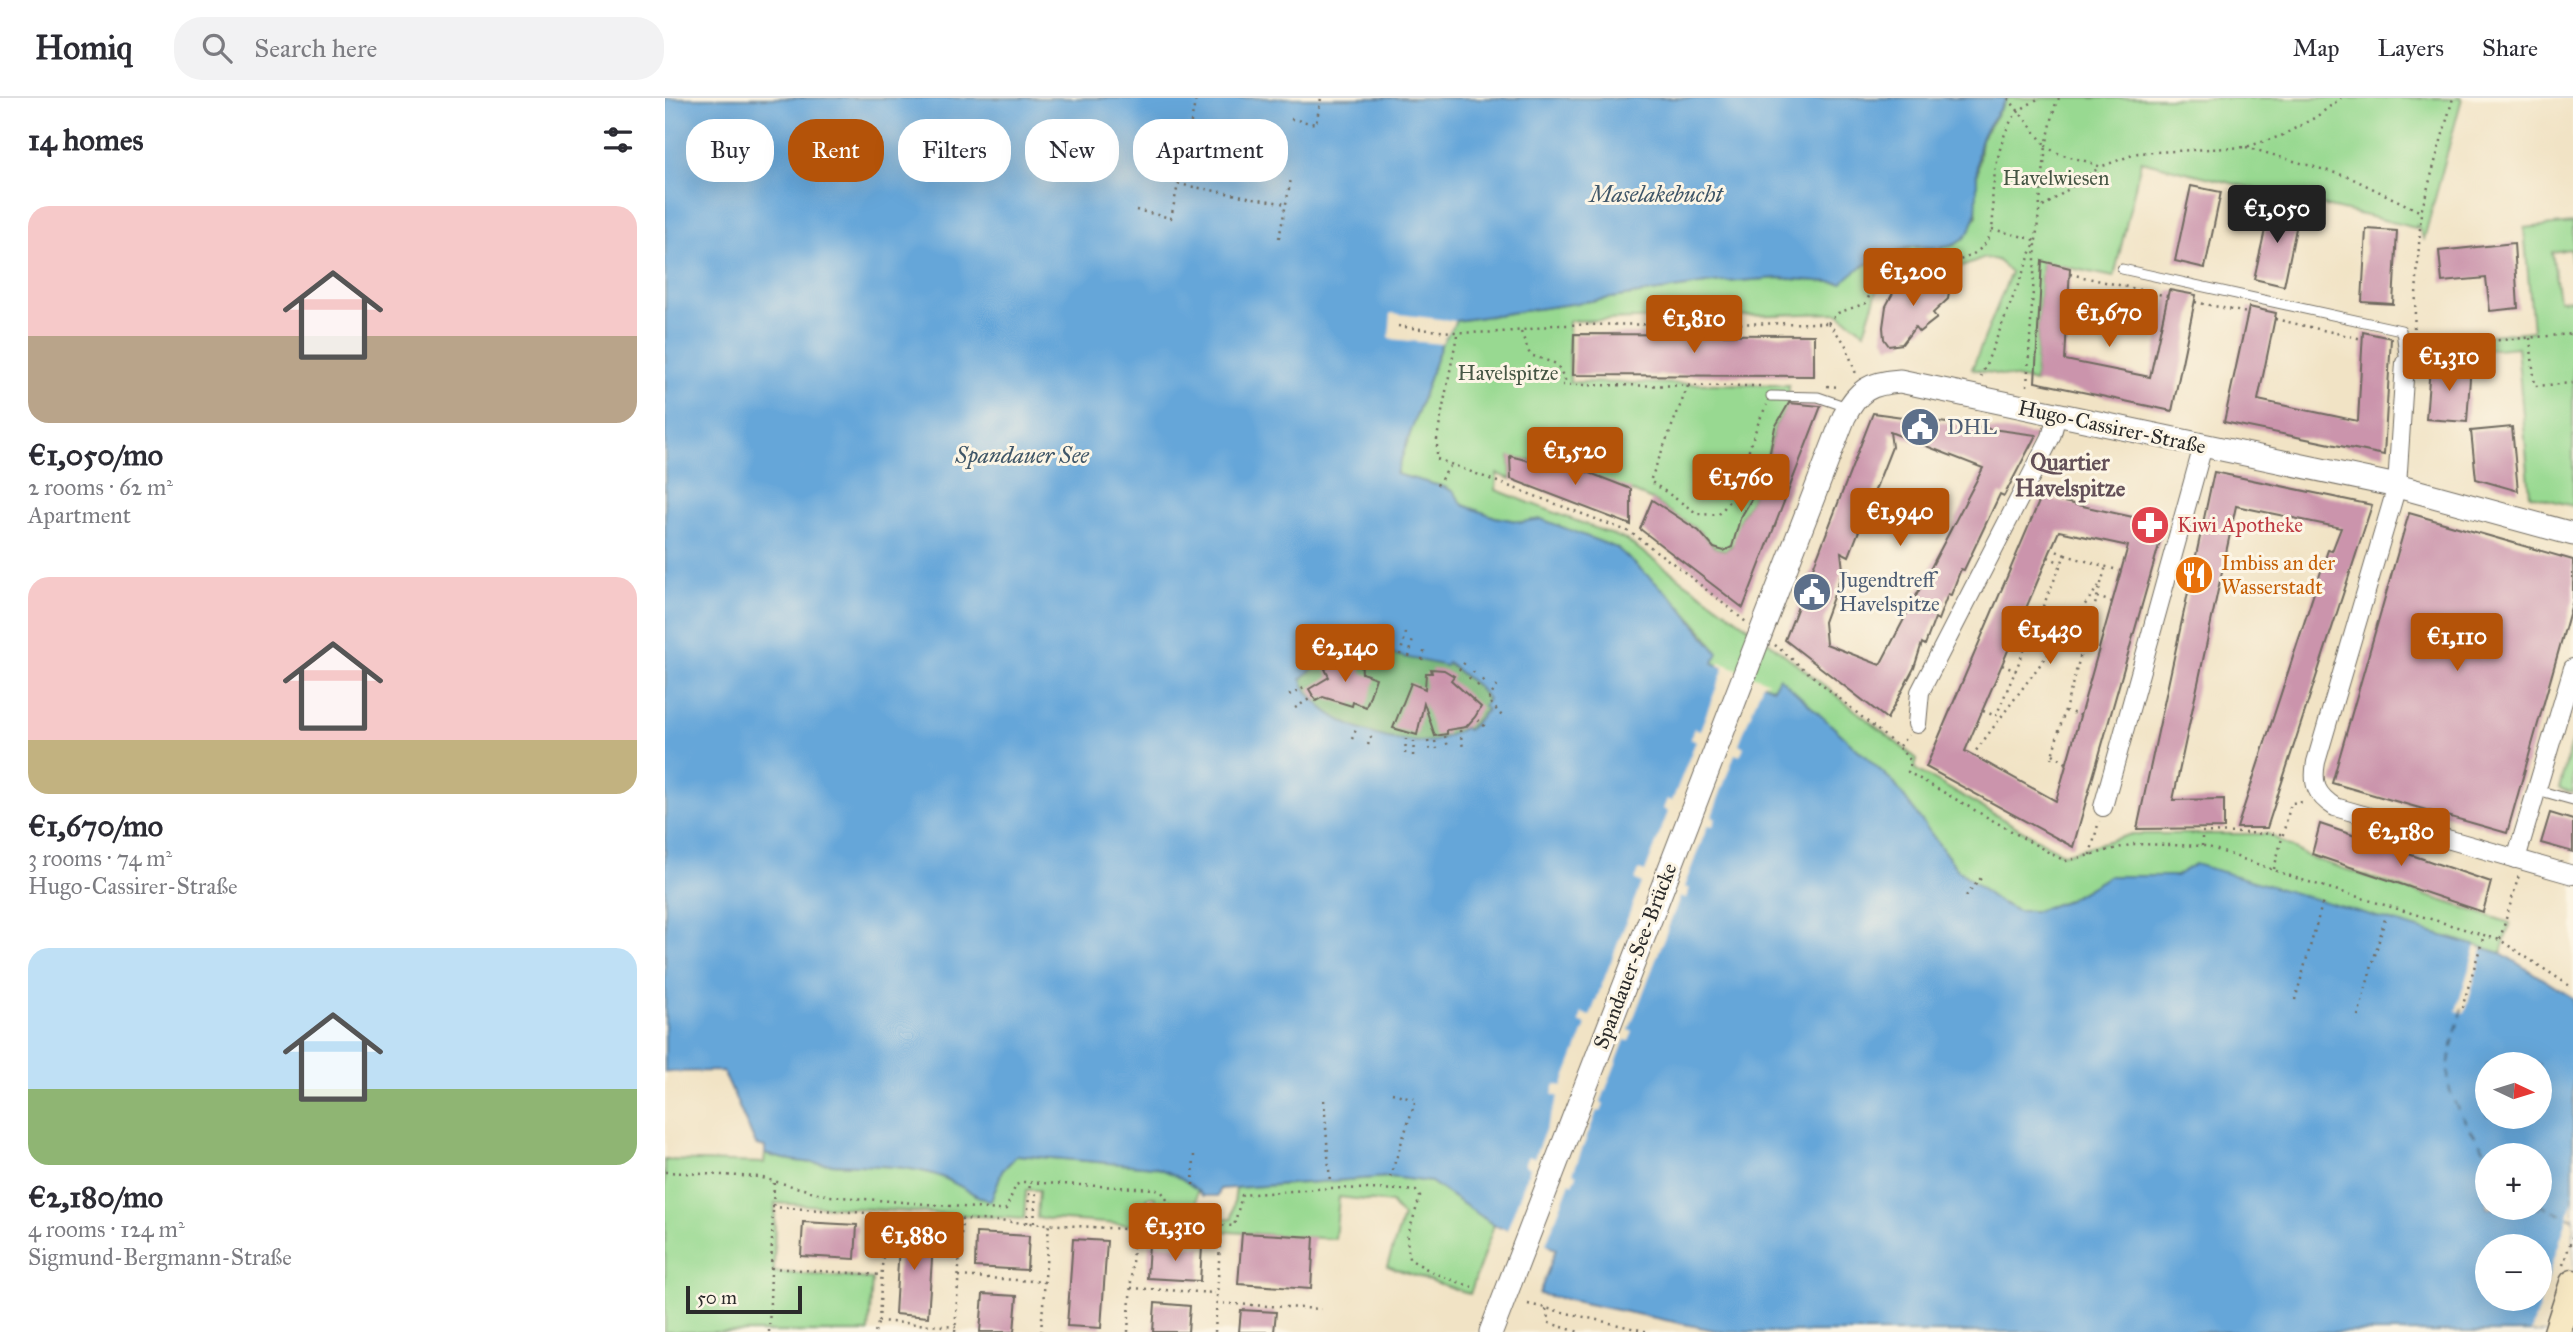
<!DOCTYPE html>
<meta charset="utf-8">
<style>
:root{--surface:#fff;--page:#f2f2f3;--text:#2b2b33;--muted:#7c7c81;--line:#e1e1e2;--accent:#b45309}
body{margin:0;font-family:"IM FELL Great Primer",serif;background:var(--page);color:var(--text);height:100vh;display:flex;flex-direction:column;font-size:26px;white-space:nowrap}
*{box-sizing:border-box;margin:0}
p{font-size:23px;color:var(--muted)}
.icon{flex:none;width:38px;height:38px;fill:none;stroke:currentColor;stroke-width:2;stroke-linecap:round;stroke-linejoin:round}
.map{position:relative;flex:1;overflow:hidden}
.drawer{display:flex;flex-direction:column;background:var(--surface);width:665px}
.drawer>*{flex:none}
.guide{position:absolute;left:21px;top:21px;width:665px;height:63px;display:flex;gap:14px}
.needle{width:46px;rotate:94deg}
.controls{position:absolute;left:1810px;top:954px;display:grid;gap:14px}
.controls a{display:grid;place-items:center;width:77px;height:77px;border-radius:50%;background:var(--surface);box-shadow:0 7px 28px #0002;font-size:35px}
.scale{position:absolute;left:21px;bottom:18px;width:116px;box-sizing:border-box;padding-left:7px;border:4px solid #2b2b2b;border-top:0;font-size:19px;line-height:24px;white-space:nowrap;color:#2b2b2b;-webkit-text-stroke:5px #fcf5e5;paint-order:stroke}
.price{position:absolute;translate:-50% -60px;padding:0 16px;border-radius:7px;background:var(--accent);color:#fff;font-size:23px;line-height:46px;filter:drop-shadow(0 2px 4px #0008)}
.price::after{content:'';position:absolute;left:50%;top:42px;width:21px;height:16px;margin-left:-10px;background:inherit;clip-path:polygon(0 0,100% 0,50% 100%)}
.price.current{background:#222;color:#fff}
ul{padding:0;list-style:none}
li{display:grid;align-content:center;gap:14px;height:371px;padding:0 28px}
li span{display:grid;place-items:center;height:217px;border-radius:21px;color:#555}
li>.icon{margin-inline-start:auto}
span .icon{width:126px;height:126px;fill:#fffc;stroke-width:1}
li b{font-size:30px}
h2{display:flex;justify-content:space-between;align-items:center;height:84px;padding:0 28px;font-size:30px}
.tag{padding:0 24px;border-radius:28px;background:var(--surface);box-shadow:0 7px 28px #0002;font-size:24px;line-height:63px}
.tag.current{background:var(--accent);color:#fff}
header{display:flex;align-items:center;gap:42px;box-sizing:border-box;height:98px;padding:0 35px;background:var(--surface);border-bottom:2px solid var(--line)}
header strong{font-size:33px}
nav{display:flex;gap:38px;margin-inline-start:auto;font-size:24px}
.search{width:490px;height:63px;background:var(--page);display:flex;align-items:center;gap:18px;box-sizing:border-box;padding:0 24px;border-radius:28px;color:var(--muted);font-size:26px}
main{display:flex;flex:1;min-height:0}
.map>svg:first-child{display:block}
</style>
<header>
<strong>Homiq</strong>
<div class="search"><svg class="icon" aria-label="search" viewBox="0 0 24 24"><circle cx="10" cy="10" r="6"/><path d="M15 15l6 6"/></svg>Search here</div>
<nav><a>Map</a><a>Layers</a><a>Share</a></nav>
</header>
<main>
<section class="drawer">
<h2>14 homes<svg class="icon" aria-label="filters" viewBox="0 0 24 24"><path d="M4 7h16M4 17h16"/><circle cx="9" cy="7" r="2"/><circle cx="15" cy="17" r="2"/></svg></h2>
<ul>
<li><span style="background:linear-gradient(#f6c9c9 60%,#b9a48a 0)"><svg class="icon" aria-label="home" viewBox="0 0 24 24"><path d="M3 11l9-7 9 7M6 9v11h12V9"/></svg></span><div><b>€1,050/mo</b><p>2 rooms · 62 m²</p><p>Apartment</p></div></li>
<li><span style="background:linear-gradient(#f6c9c9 75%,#c2b280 0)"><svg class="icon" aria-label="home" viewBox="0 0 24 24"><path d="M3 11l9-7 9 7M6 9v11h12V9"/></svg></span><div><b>€1,670/mo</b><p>3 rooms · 74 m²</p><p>Hugo-Cassirer-Straße</p></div></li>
<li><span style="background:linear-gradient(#bfe0f5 65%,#8fb573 0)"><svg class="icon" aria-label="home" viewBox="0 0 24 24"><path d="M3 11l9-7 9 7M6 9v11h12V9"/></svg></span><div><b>€2,180/mo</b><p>4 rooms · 124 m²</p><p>Sigmund-Bergmann-Straße</p></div></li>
</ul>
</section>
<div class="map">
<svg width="1908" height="1234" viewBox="0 0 1908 1234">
<rect width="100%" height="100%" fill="#fcf5e5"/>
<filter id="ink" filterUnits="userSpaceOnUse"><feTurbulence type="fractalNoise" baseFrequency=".0143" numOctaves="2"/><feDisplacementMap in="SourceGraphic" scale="14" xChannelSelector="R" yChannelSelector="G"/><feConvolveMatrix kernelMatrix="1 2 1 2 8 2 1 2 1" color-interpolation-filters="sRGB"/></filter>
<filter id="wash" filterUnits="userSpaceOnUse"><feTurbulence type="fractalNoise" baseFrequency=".00686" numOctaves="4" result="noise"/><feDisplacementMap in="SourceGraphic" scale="28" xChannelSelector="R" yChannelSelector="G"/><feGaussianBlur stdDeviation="1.57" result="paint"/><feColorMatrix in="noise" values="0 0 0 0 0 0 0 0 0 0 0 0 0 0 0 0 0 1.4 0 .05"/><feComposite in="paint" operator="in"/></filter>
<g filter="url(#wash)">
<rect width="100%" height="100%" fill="#f1e3c5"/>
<g fill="#98d991" stroke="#62825e" stroke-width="2">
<path d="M1342,0h455l-38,141 -7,-14 -1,3 -275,-67 -27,116 -72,-15 -7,120 -63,-13 39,-97 -14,-12 -12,-2 -23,9 -55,5 -30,19 -13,41 -26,-19 -269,8 1,61 219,3 -1,20 -13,22 -7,28 -11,18 -5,25 -12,21 -5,24 -9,7 -11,-2 -16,-17 -47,-31 -85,-36 -1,3 -13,-5 -1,3 -42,-8 1,22 -14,-5 -1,16 130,50 139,99 152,120 -2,10 149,85 68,-20h136l43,24 199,65 -9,30 -306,-88 -19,11h-67l-41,24 -32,11h-19l-20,-10 -40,-32 -64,-87 -114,-104 -6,10 -60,-25 3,-12 -10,-16 -30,-34 -59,-53 -76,-29 -19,3 -27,-5 -32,-12 -9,-13 -10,-5 -48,-13 46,-132 14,-21 257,-38 66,-5 63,5 8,-12 63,-24 27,3 37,-34 -2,-19 6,-58z"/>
<path d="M1908,125v48l-3,-22 -18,3 7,48 14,-1v207l-43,-11 -13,-148 -86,8v-14l102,-10 -9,-103z"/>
<path d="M1908,641v54l-14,-5z"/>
<path d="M100,1056c54,17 111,5 165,19 20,5 39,20 58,28h3l11,-30 15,-16 137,12 17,5 26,16 -1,31 36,-1 4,-30 154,-11 41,5 63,43 -24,69 -83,-28 16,-49 -12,-14 -52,-6 -4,42 -182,-12 2,-30h-8l-1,29 -109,-8 2,-28h-13l-2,29 -249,-16 -1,69 98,7 -3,53h-204v-172l99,3z"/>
</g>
<path fill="#7ab97b" stroke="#527253" stroke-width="2" d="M678,550l4,5 30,-2 69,14 1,-2 30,23 11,14 -1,9 -20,21 -3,-2c-9,4 -20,11 -30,13 -43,6 -118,-19 -133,-62l17,-15 -1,-4z"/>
<path fill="#65a6d9" stroke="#486882" stroke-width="2" fill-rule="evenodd" d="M0,0h1342c-8,13 -21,27 -26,41 -11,31 6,76 -17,99 -15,15 -32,7 -51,9 -18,2 -61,21 -70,36l-64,-5 -66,5 -257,38 -14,21 -46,132 48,13 10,5 9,13 32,12 27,5 19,-3 76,29 59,53 42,52 -5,10 60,25 6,-11 114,105 64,87 40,32 20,10h19l32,-11 41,-24h67l19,-12 306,89 72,45v334h-850l-184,-38 17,-45 -62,-24 -63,-43 -42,-5 -169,12 -2,7h-15c-14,-15 -29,-23 -49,-29l-137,-12 -15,16 -11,30h-3c-19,-8 -38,-23 -58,-28 -54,-14 -111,-2 -165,-19v-7l-9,-2 -33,-74 -58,1zM678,550l4,5 30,-2 69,15 2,-3 29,23 11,13 -5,7 4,4 -19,20 -4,-2c-9,4 -20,11 -30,13 -42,6 -118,-19 -133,-62l17,-15 -1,-4zM1822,966h52v52h-52zM1822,1057h52v53h-52zM1822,1148h52v52h-52z"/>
<g fill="#f1e3c5">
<path d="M726,215l65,8 -15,23 -52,-5z"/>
<path d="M1055,564l49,20 -6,1 -24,61 5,3 -4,9 -5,-2 -23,62 4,2 -3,8 -5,-1 -24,62 5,2 -3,9 -6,-1 -51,133 4,2 -4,9 -4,-1 -24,62 3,2 -3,8 -4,-1 -24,62 4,2 -4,9 -3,-2 -24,62 4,3 -1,3 -49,-19 1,-3 6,2 23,-62 -6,-3 4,-9 6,2 24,-61 -6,-3 3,-10 7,2 24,-61 -7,-3 3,-9 8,3 51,-133 -6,-3 4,-10 6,2 23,-60 -5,-3 4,-10 5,2 24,-60 -6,-3 4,-10 6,2 24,-62 -6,-3z"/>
<path d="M1811,848l7,3 -18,64 -9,-2z"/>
<path d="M1908,1102v132h-42z"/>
</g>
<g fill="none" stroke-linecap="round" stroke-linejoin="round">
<g stroke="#3f5668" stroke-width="2" stroke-dasharray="9 7" stroke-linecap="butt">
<path d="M1797,910c-22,80 -21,79 26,147"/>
<path d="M1874,1106l34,15"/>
</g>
</g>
<g id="blocks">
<g fill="#cb94ac" fill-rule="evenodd">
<path d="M1526,88l30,6 -16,76 -30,-7z"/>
<path d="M1606,105l29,6 -16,77 -30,-7z"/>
<path d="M1701,131l31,2 -4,73 -31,-2z"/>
<path d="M1849,145l4,65 -28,3 -4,-33 -44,4 -3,-31z"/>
<path d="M1377,163l28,7 -5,92 85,17 19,-87 27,5 -24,116 -137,-29z"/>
<path d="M1270,180l11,3 4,6 -2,12 -15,14 4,5 -18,14 -4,-5 -13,17 -13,2 -5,-7 -1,-12 3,-21 7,-13 15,-11z"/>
<path d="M1584,209l27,6 -18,87 100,21 5,-89 28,6 -7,117 -160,-33z"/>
<path d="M909,236l240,1v41l-241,-1z"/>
<path d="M1806,265l-4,59 -41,-3 4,-52z"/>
<path d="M1124,305l32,3 -78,202 -103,-79 12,-29 47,31 15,17 10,3 8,-4 8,-28 12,-21 5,-25 13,-21 5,-25z"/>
<path d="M1208,315l163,22 -32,61 -4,-2 -36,76 -3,-1 -10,26 -3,-1 -10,26 -3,-2 -10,27 -3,-2 -8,25 -27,51 -102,-79zM1225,334l93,36 -103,197 -54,-21 -2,-22 19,-52 -2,-18 8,4 43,-109z"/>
<path d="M1847,329l6,64 -42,-12 -5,-48z"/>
<path d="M845,358l27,7 2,-3 27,7 1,-3 64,25v36l-120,-46z"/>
<path d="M1549,374l158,33 -105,323h-30l91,-278 4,1 9,-23 -105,-22 -63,294 51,-1v29l-87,1z"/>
<path d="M1376,399l124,27 -92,323 -147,-80zM1394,433l69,15 -72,255 -91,-50z"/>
<path d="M1744,415l164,47v40l-66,233 -175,-50z"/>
<path d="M678,561l18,1 1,13 14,5 -10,29 -13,-5 -1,4 -29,-9 -7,4 -7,-12 20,-12 -4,-8z"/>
<path d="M766,571l13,1 10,6 -3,4 30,27 -6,10 -9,10 -19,3v4l-12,2 -11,-33 -7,32 -24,-7 18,-45 14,6 1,-16h6z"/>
<path d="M1885,715l23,7v32l-32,-9z"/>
<path d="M1655,726l171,58 -8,30 -171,-58z"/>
<path d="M138,1124l54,3 -2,34 -54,-3z"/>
<path d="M235,1130l34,2 -6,87 -33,-3z"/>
<path d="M311,1135l53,3 -2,34 -52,-3z"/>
<path d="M577,1135l72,4 -3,52 -73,-5z"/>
<path d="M408,1141l34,2 -6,87 -34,-2z"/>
<path d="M484,1146l53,3 -2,34 -53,-3z"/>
<path d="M318,1196l34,2 -3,36h-34z"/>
<path d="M490,1205l35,3 -2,26h-35z"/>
<path d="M576,1212l35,2 -2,20h-35z"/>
</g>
</g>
</g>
<g filter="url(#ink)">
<use href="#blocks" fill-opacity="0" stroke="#706b61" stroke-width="2"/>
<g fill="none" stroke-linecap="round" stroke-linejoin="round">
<g stroke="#706b61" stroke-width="11">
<g id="service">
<path d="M1457,171l279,61 4,33"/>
<path d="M1106,298l47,1 29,10"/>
<path d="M1872,692l36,10"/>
</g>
</g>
<g stroke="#706b61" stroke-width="20">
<g id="minor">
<path d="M1740,265l-8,123 -81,276c-4,22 0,33 19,45l238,68"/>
<path d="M1252,626l3,-32 131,-255 6,-22"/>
<path d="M1438,709l100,-361"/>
<path d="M1851,761l57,-191"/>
</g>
</g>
<g stroke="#706b61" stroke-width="25">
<path id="tertiary" d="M826,1234l353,-915c14,-27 26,-34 56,-36l497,105 176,48"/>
</g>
<g stroke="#706b61" stroke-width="29">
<path id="secondary" d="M1892,1234l16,-49"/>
</g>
<g stroke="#706b61" stroke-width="2.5" stroke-dasharray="2 5" stroke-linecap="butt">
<path d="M1394,0l-4,8 -9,40c16,13 36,11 54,21l38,-14 108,-6 35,-11 35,-19 25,-19"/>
<path d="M626,21l25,5 5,-26"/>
<path d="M1581,49l103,30 72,35"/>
<path d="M513,86l108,20"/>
<path d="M1378,109l57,-40"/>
<path d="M471,112l35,8 25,-120"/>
<path d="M1327,131l44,11"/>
<path d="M614,140l12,-59"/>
<path d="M1405,176l97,22"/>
<path d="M1530,204l52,11"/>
<path d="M1610,221l87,20"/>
<path d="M1163,225l10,-10 28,-10c21,-54 81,-25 114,-54 20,-18 10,-39 13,-60 2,-22 9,-60 24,-76 6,-6 15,-10 22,-15"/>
<path d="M1163,225l17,20 11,31"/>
<path d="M733,228c53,8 102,10 155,-1l275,-2"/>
<path d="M1749,230l7,-116 32,-114"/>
<path d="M856,234l9,23 27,9 10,20"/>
<path d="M792,237l-20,103v21l193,73 52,38 64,52"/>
<path d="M1865,240l5,48 38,-3"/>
<path d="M1763,248l145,-12"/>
<path d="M1316,279l55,-137 10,-94 -38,-48"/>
<path d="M897,287l203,1"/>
<path d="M1023,288l-38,95 48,33 20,1c26,-26 30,-78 49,-110"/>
<path d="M1162,288l12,1"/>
<path d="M1362,288l9,-143"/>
<path d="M772,387l14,-20"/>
<path d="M1400,457l56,16"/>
<path d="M1383,459l13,6"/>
<path d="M1432,499l15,5"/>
<path d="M1357,522l13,5"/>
<path d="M664,539l1,15"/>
<path d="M647,544l7,16"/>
<path d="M1110,547l123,102 13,14 -3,11 147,84 11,5 68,-17 72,2 93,33 201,61 73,48"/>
<path d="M1420,548l14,4"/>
<path d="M735,557l6,-22"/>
<path d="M744,559l4,-18"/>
<path d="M757,562l3,-12"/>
<path d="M1337,567l14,6"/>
<path d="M794,572l7,-9"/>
<path d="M804,581l7,-11"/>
<path d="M812,588l9,-9"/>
<path d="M832,588l-9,14 14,16"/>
<path d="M624,597l15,-7"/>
<path d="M630,610l16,-10"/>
<path d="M1318,613l13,5 69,-161 -13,-6"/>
<path d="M1400,613l15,4"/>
<path d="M813,622l10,9"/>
<path d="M795,632l3,18"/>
<path d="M780,638l3,11"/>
<path d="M687,641l5,-12"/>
<path d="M763,643l2,11"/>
<path d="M770,643l2,8"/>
<path d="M703,647l4,-11"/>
<path d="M1234,648l9,-11"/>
<path d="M740,656l1,-15"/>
<path d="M1388,656l13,9"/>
<path d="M748,658l1,-15"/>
<path d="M1307,658l129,-173"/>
<path d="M1386,661l55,-193"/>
<path d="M1537,748v-14l81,2"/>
<path d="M1425,757l9,-34"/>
<path d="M1609,771l17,-66 13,-1"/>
<path d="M1301,798l15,-18"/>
<path d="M1835,841l19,-64"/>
<path d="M1630,902l28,-99"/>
<path d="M1797,910l22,-73"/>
<path d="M1693,918l27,-97"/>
<path d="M659,1002l6,82"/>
<path d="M0,1074l94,5 70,19 170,14 7,-1 10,-24 7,-3 131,7 8,3 20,31 52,3 8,-31 87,-7 77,2 10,1 4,6 -13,41 2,21 27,15 36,13"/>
<path d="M725,1079l26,-78 -24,-6"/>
<path d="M528,1087l1,-32"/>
<path d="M107,1109l449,28"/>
<path d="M220,1117l-6,106 77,6"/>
<path d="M362,1125l3,-41"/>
<path d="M369,1125l2,-31"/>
<path d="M483,1133l2,-32"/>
<path d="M1898,1167l10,-30"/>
<path d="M106,1170l111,7"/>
<path d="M294,1178l86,6"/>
<path d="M466,1190l84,5"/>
<path d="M551,1205l105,6"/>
<path d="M863,1206l121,28"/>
<path d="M881,1211l3,14 30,9"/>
<path d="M104,1234l5,-151"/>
<path d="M210,1234l4,-11"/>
<path d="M290,1234l7,-113"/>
<path d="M376,1234l8,-108"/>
<path d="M463,1234l6,-102"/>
<path d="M550,1234l6,-106"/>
</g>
<use href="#service" stroke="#fff" stroke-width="9"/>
<use href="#minor" stroke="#fff" stroke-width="18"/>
<use href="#tertiary" stroke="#fff" stroke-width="23"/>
<use href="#secondary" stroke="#f7e8c3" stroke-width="26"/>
</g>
</g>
<defs>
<g id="civic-disc" transform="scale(2.0125)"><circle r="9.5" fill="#5c6f8a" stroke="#fcf5e5"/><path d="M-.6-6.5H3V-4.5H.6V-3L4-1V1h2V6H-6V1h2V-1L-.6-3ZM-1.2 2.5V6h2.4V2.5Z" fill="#fff"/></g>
<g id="pharmacy-disc" transform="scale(2.0125)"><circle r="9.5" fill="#e0444e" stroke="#fcf5e5"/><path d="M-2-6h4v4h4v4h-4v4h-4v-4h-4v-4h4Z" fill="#fff"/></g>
<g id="restaurant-disc" transform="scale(2.0125)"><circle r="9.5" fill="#e8710a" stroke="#fcf5e5"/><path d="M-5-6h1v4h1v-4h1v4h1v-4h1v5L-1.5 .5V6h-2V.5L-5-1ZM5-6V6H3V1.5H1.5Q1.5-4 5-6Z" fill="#fff"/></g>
</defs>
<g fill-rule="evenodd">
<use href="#civic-disc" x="1255" y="329"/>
<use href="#pharmacy-disc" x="1485" y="427"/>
<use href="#restaurant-disc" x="1529" y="477"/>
<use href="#civic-disc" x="1147" y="494"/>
</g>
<g text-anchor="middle" stroke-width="6" stroke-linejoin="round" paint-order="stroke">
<g font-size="21" fill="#465644" stroke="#fcf5e5">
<text x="1391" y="87">Havelwiesen</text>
<text x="843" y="282">Havelspitze</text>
</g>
<g font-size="21" fill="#4e5e75" stroke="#fcf5e5" text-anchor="start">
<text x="1282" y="336">DHL</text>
<text x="1174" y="489">Jugendtreff<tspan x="1174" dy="24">Havelspitze</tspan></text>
</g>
<g font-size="21" fill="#2b2b2b" stroke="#fcf5e5">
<text transform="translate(1447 329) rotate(12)" y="7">Hugo-Cassirer-Straße</text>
<text transform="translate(970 858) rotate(-69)" y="7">Spandauer-See-Brücke</text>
</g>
<g font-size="21" fill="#be3a42" stroke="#fcf5e5" text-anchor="start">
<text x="1512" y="434">Kiwi Apotheke</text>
</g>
<g font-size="21" fill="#c56008" stroke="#fcf5e5" text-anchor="start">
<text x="1556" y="472">Imbiss an der<tspan x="1556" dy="24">Wasserstadt</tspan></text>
</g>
<g font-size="23" font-style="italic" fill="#3f5668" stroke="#fcf5e5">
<text x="991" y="104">Maselakebucht</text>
<text x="357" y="365">Spandauer See</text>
</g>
<g font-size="23" font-weight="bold" fill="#635058" stroke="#fcf5e5">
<text x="1405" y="372">Quartier<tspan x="1405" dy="26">Havelspitze</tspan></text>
</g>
</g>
</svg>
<div class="controls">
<a><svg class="needle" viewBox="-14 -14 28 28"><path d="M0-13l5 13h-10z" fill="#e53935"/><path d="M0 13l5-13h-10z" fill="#7c7c81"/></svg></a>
<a>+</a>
<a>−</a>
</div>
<div class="scale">50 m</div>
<b class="price current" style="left:1612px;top:147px">€1,050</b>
<b class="price" style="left:1248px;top:210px">€1,200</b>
<b class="price" style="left:1444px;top:251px">€1,670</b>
<b class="price" style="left:1029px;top:257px">€1,810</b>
<b class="price" style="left:1784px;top:295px">€1,310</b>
<b class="price" style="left:910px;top:389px">€1,520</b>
<b class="price" style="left:1076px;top:416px">€1,760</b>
<b class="price" style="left:1235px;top:450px">€1,940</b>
<b class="price" style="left:1385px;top:568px">€1,430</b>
<b class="price" style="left:1792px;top:575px">€1,110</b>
<b class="price" style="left:680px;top:586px">€2,140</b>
<b class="price" style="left:1736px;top:770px">€2,180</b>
<b class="price" style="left:510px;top:1165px">€1,310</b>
<b class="price" style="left:249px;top:1174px">€1,880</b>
<div class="guide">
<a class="tag">Buy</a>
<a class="tag current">Rent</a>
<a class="tag">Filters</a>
<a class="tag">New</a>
<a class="tag">Apartment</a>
</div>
</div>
</main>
